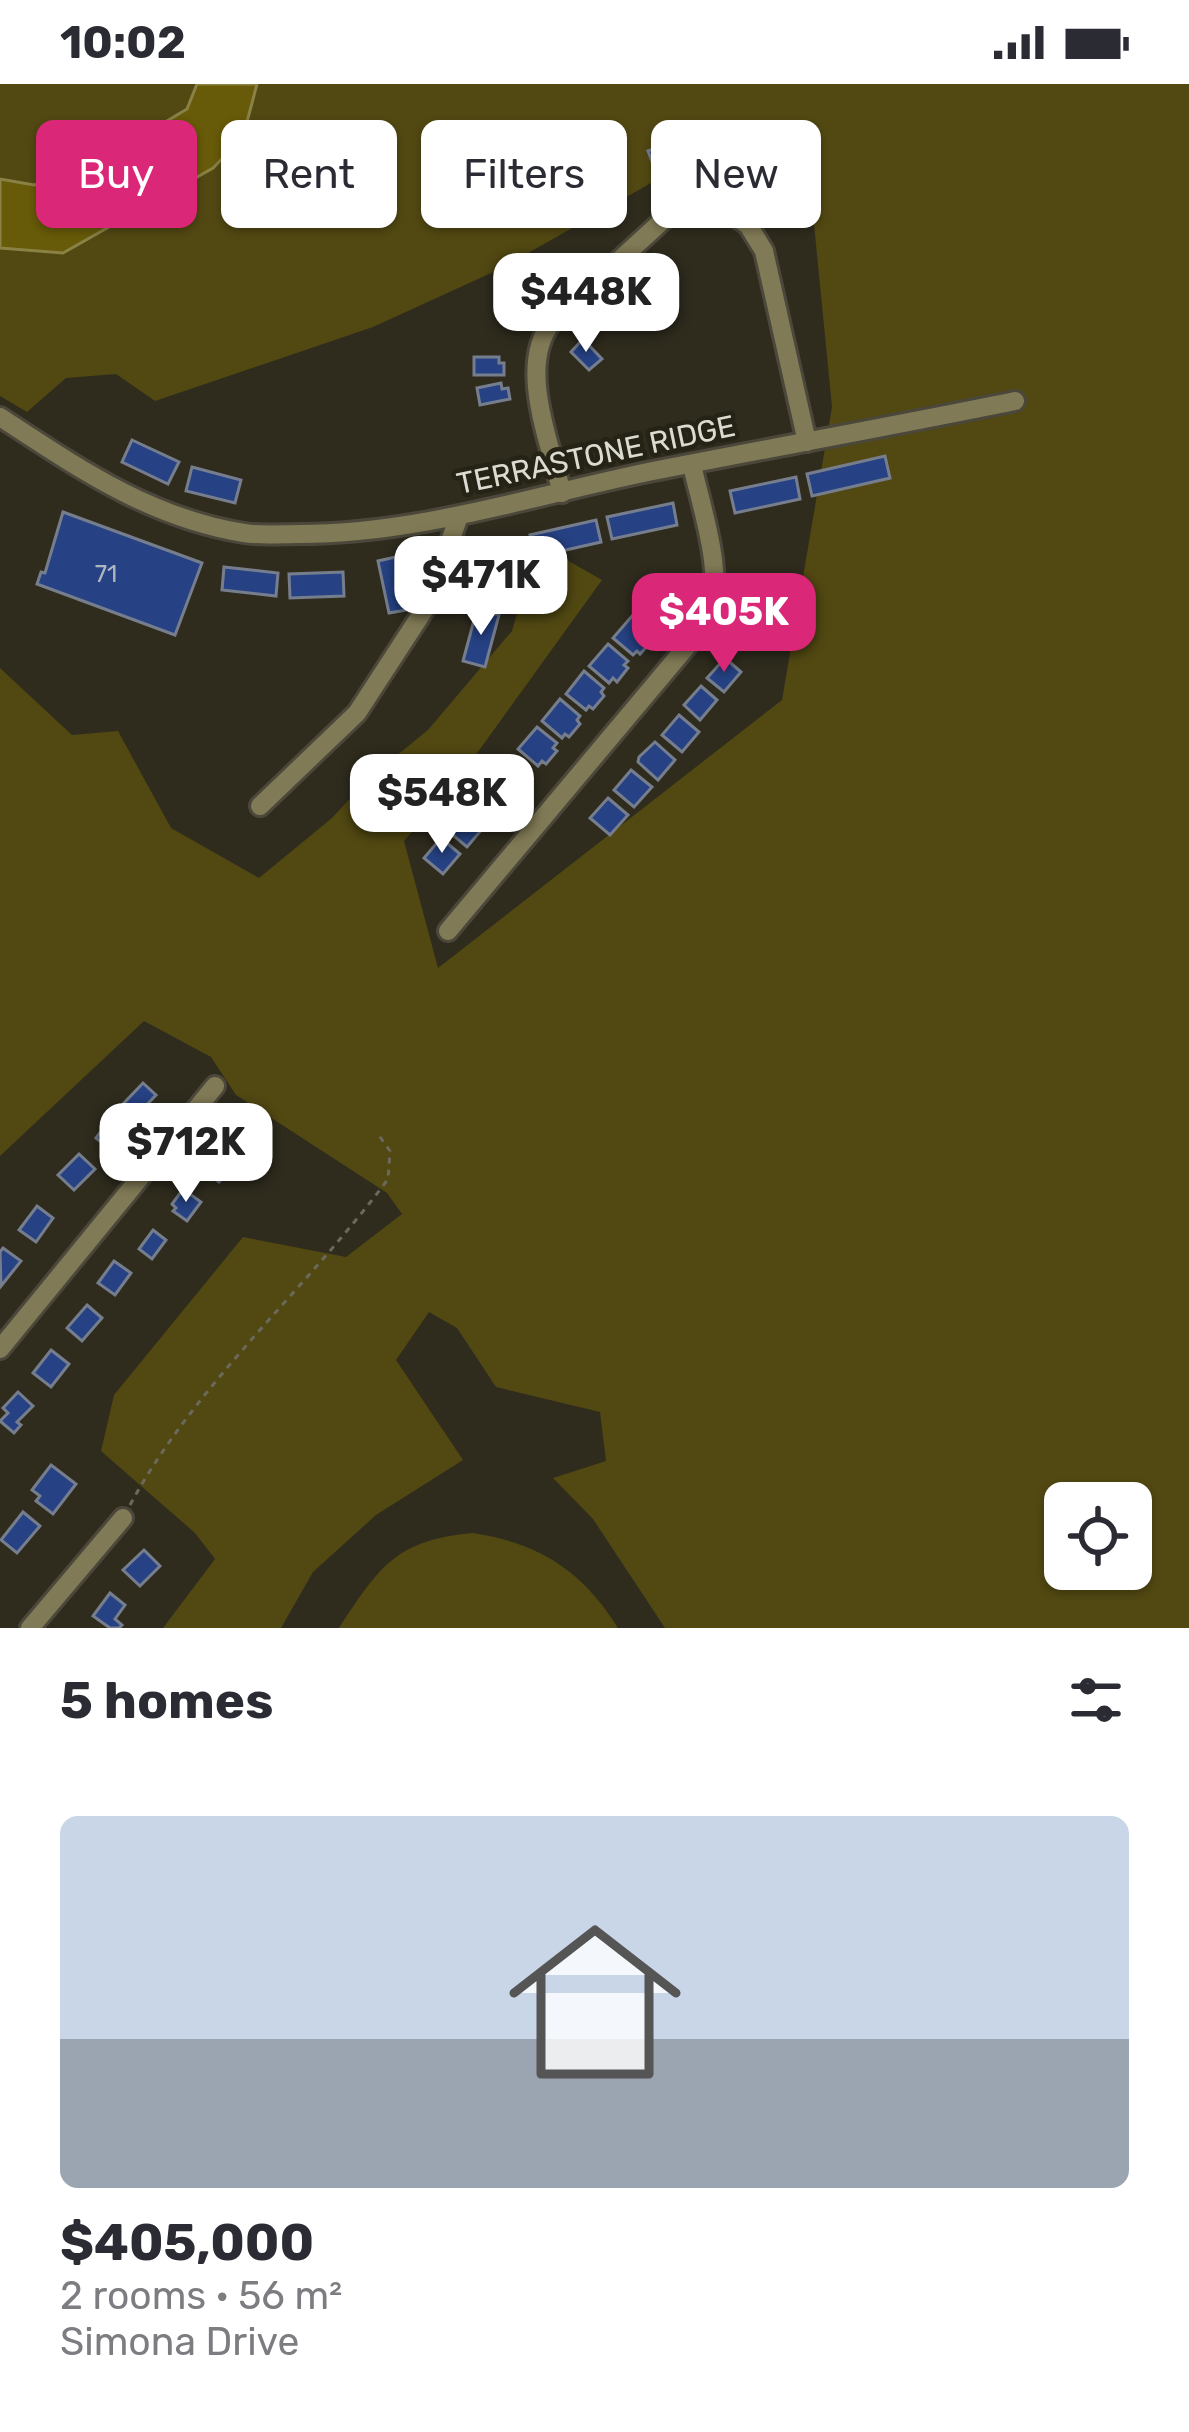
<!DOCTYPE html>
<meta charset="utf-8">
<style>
:root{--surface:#fff;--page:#f2f2f3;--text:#2b2b33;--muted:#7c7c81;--accent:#db2777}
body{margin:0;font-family:Rubik,sans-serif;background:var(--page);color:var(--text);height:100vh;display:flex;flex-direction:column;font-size:45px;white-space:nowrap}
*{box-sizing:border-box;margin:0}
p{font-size:39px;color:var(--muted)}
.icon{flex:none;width:66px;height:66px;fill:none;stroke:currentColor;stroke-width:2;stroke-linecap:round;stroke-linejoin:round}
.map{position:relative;height:1544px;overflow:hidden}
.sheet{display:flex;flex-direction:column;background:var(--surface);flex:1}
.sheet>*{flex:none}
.banner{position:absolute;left:36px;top:36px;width:1119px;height:108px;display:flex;gap:24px}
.buttons{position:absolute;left:1044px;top:1398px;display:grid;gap:24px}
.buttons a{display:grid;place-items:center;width:108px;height:108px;border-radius:18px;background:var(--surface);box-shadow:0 3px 9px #0004;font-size:60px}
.price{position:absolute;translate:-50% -102px;padding:0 27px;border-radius:24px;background:#fff;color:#222;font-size:39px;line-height:78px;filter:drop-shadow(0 3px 6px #0008)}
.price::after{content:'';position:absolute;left:50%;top:72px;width:36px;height:27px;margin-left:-18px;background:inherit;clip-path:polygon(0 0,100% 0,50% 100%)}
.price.active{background:var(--accent);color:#fff}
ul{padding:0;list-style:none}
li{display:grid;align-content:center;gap:24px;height:636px;padding:0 60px}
li span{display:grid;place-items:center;height:372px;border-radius:18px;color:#555}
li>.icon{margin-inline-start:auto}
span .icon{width:216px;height:216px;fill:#fffc;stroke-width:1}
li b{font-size:51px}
h2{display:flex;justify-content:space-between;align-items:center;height:144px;padding:0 60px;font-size:51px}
.pill{padding:0 42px;border-radius:18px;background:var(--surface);box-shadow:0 3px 9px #0004;font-size:42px;line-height:108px}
.pill.active{background:var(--accent);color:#fff}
.status{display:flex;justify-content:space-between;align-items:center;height:84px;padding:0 60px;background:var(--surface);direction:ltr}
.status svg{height:33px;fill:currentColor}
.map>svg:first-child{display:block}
</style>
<div class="status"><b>10:02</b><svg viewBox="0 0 49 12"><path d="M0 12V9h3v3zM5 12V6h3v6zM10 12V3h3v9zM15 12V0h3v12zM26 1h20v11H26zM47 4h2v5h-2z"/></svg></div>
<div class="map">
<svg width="1189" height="1544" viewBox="0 0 1189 1544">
<rect width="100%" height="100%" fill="#2f2c1e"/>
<g fill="#514812" fill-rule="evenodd">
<path d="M0,0h197l-10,25 -109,65 -44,11 -34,-6z"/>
<path d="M257,0h932v1544h-524l-72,-109 -40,-41 53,-17 -6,-49 -104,-25 -39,-59 -28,-16 -33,48 67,100 -87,55 -63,57 -32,56h-118l52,-69 -20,-26 -94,-82 13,-56 129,-158 103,20 56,-43 -15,-21 -151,-98 -25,-38 -67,-36 -144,135v-488l72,67 46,-4 53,97 88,50 73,-60 37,-40 59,-48 84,-99 25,-88 65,37 -140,194 -58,67 34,127 344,-268 50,-293 -20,-203 -126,-41 -184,105 -129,59 -218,74 -39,-27 -50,4 -39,34 -27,-16v-148l63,5 180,-116zM1065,1419h66v66h-66z"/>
<path d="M473,1449c66,10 110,38 145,95h-279c41,-62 57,-88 134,-95z"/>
</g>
<path fill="#675a08" stroke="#8a8145" stroke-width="3" d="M197,0h60l-14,53 -30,31 -150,85 -63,-5v-69l34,6 44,-11 109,-65z"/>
<g fill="#264284" stroke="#767e8d" stroke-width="3">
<path d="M662,62l16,28 -19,6 -11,-29z"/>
<path d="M583,255l19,20 -13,11 -18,-18z"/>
<path d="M474,273h25v6h5v12h-30z"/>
<path d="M501,299l1,6 6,-1 2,11 -30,6 -3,-17z"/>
<path d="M132,356l47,22 -11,22 -46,-22z"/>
<path d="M885,372l5,22 -78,18 -5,-22z"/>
<path d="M192,383l49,13 -6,23 -49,-12z"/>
<path d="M796,393l4,22 -65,14 -5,-22z"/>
<path d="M673,419l4,22 -65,14 -5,-22z"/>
<path d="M63,428l139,51 -27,72 -138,-51 4,-12 4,1z"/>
<path d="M596,436l5,22 -66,15 -5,-22z"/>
<path d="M400,472l12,53 -23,4 -11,-52z"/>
<path d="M224,483l54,6 -2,23 -54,-6z"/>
<path d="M343,488l1,24 -54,2 -1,-24z"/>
<path d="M656,504l20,18 -4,4 3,3 -11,13 -4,-3 -3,4 -20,-17z"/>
<path d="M477,525l22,6 -14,52 -22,-6z"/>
<path d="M632,532l20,17 -4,5 4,3 -12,13 -3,-3 -4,4 -20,-17z"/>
<path d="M608,560l20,17 -4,4 4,3 -11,14 -4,-4 -4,5 -20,-17z"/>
<path d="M725,574l16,14 -17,20 -17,-14z"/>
<path d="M584,587l20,17 -3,4 3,4 -11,13 -4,-3 -3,4 -20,-16z"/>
<path d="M701,602l16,14 -17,20 -16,-15z"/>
<path d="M560,615l20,17 -3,4 3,4 -11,13 -4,-3 -3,4 -20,-17z"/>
<path d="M679,631l20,17 -17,20 -20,-17z"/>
<path d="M537,643l20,16 -4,5 4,3 -11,13 -4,-3 -4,5 -20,-17z"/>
<path d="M655,658l20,18 -17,20 -20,-18 1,-5z"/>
<path d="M631,686l21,17 -18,20 -20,-17z"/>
<path d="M489,699l19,15 -18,21 -19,-16z"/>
<path d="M608,714l20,17 -18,20 -20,-17z"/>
<path d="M465,726l19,17 -17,20 -19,-16z"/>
<path d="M441,754l19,16 -17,20 -19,-16z"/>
<path d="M143,999l13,12 -19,20 -13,-12z"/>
<path d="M111,1034l16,13 -15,20 -16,-13z"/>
<path d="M224,1055l18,13 -23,30 -18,-13z"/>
<path d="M79,1070l16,15 -21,21 -16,-15z"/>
<path d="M183,1105l18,13 -14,19 -14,-10 3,-3 -4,-4z"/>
<path d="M37,1122l16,12 -17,24 -17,-12z"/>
<path d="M153,1146l13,10 -14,19 -13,-10z"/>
<path d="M3,1164l18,13 -20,25 -1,-34z"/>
<path d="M114,1177l17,12 -16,22 -17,-12z"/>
<path d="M87,1221l15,13 -20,23 -15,-13z"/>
<path d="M51,1266l18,14 -18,23 -18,-14z"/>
<path d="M18,1308l15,14 -16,16 4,3 -7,8 -14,-12 8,-8 -5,-5z"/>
<path d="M51,1381l25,19 -23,30 -17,-13 4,-5 -8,-6z"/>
<path d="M23,1428l17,14 -23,27 -16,-13z"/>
<path d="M144,1466l16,16 -20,20 -17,-16z"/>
<path d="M110,1509l15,12 -10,14 7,6 -3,3h-9l-17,-12z"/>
</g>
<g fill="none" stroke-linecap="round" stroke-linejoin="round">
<g stroke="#4b483b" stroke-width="24">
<g id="minor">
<path d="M0,333c78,51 150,101 244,116 18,3 37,1 55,1 119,0 233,-38 349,-62 122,-24 245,-46 367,-71"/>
<path d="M562,409c-12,-50 -45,-128 -10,-171l121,-111 22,-7 32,7 21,14 16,26 43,191"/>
<path d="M260,722l97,-93 71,-109 31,-88"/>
<path d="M448,847l260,-310c18,-45 -6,-110 -16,-156"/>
<path d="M0,1265l215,-263"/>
<path d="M30,1544l93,-110"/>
</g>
</g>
<path stroke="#6b695c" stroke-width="3" stroke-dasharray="6 6" stroke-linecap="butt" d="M130,1421c66,-122 176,-215 258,-326l2,-28 -12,-17"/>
<use href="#minor" stroke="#817a56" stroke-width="18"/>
</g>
<g text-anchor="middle" stroke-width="9" stroke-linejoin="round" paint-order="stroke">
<g font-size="24" fill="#aeb5be">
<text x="106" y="498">71</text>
</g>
<g font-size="30" fill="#dcdbd2" stroke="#252315">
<text transform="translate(596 371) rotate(-12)" y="10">TERRASTONE RIDGE</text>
</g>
</g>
</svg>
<div class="buttons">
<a><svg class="icon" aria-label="locate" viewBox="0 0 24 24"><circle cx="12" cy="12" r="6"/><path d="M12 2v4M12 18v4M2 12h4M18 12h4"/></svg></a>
</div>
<b class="price" style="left:586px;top:271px">$448K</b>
<b class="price" style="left:481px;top:554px">$471K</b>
<b class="price active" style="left:724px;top:591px">$405K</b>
<b class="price" style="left:442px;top:772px">$548K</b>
<b class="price" style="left:186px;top:1121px">$712K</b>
<div class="banner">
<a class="pill active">Buy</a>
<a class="pill">Rent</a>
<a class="pill">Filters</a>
<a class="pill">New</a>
</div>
</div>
<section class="sheet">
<h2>5 homes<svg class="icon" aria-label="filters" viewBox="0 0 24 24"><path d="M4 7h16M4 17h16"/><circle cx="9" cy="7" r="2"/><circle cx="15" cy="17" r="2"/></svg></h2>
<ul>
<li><span style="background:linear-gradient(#c9d6e8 60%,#9aa5b1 0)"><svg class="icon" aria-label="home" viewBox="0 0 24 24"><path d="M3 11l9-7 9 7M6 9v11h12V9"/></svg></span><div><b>$405,000</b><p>2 rooms · 56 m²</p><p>Simona Drive</p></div></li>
</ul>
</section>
